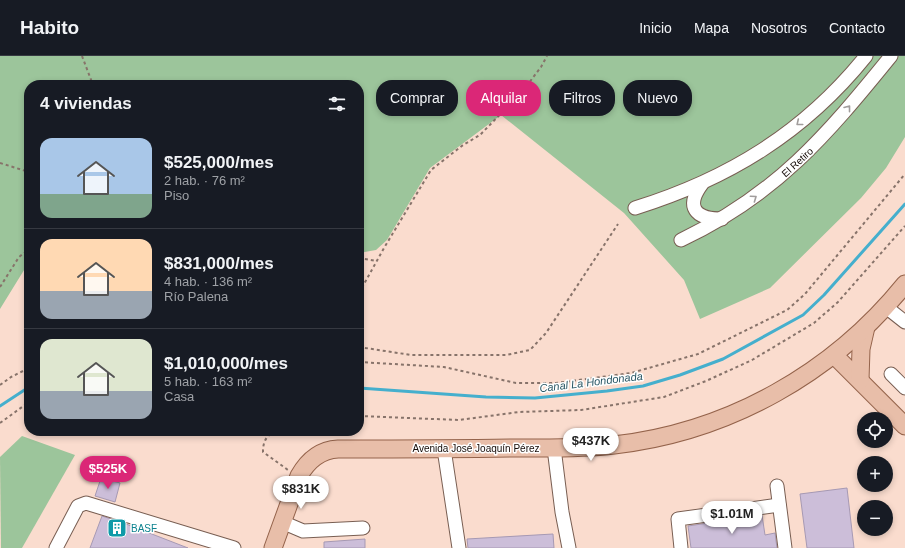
<!DOCTYPE html>
<html lang="es">
<meta charset="utf-8">
<style>
:root{--surface:#171b24;--page:#20242c;--text:#f1f3f6;--muted:#9ea1a6;--line:#363941;--accent:#db2777}
body{margin:0;font-family:Arial,sans-serif;background:var(--page);color:var(--text);height:100vh;display:flex;flex-direction:column;font-size:15px;white-space:nowrap}
*{box-sizing:border-box;margin:0}
p{font-size:13px;color:var(--muted)}
.icon{flex:none;width:22px;height:22px;fill:none;stroke:currentColor;stroke-width:2;stroke-linecap:round;stroke-linejoin:round}
.map{position:relative;flex:1;overflow:hidden}
.sheet{position:absolute;left:24px;top:24px;width:340px;height:356px;display:flex;flex-direction:column;background:var(--surface);border-radius:16px;box-shadow:0 2px 6px #0003}
.sheet>*{flex:none}
.top-card{position:absolute;left:376px;top:24px;width:380px;height:36px;display:flex;gap:8px}
.buttons{position:absolute;left:857px;top:356px;display:grid;gap:8px}
.buttons a{display:grid;place-items:center;width:36px;height:36px;border-radius:50%;background:var(--surface);box-shadow:0 2px 6px #0003;font-size:20px}
.price{position:absolute;translate:-50% -34px;padding:0 9px;border-radius:14px;background:#fff;color:#222;font-size:13px;line-height:26px;filter:drop-shadow(0 1px 2px #0008)}
.price::after{content:'';position:absolute;left:50%;top:24px;width:12px;height:9px;margin-left:-6px;background:inherit;clip-path:polygon(0 0,100% 0,50% 100%)}
.price.on{background:var(--accent);color:#fff}
ul{padding:0;list-style:none}
li{display:flex;align-items:center;gap:12px;height:100px;padding:0 16px}
li+li{border-top:1px solid var(--line)}
li span{display:grid;place-items:center;flex:none;width:112px;height:80px;border-radius:12px;color:#555}
li>.icon{margin-inline-start:auto}
span .icon{width:48px;height:48px;fill:#fffc;stroke-width:1}
li b{font-size:17px}
h2{display:flex;justify-content:space-between;align-items:center;height:48px;padding:0 16px;font-size:17px}
.chip{padding:0 14px;border-radius:16px;background:var(--surface);box-shadow:0 2px 6px #0003;font-size:14px;line-height:36px}
.chip.on{background:var(--accent);color:#fff}
header{display:flex;align-items:center;gap:24px;box-sizing:border-box;height:56px;padding:0 20px;background:var(--surface);border-bottom:1px solid var(--line)}
header strong{font-size:19px}
nav{display:flex;gap:22px;margin-inline-start:auto;font-size:14px}
.map>svg:first-child{display:block}
</style>
<header>
<strong>Habito</strong>
<nav><a>Inicio</a><a>Mapa</a><a>Nosotros</a><a>Contacto</a></nav>
</header>
<div class="map">
<svg width="905" height="492" viewBox="0 0 905 492">
<rect width="100%" height="100%" fill="#fadcce"/>
<g fill="#9cc59b">
<path d="M0,0h905v81l-19,31 -25,30 -91,90 -70,31 -16,-39 -60,-67 -123,-98 -71,53 -43,72 -11,10 -17,3v-168h-330v177l-29,47z"/>
<path d="M22,380l53,19 -53,93h-21l-1,-91z"/>
</g>
<g fill="none" stroke-linecap="round" stroke-linejoin="round">
<g stroke="#45afcd" stroke-width="3">
<path d="M359,332l127,9 49,1 72,-7 36,-5 37,-11 43,-16 80,-44 21,-20 81,-91"/>
<path d="M0,350l29,-19"/>
</g>
</g>
<g fill="#ccbed9" stroke="#a699b3">
<path d="M101,422l19,5 -5,19 -20,-6z"/>
<path d="M847,432l7,60h-47l-7,-54z"/>
<path d="M762,459l3,20 10,-2 2,15h-86l-3,-22z"/>
<path d="M102,460l24,8 62,24h-98z"/>
<path d="M553,478l1,14h-86l-1,-9z"/>
<path d="M365,483v9h-41v-6z"/>
</g>
<g fill="none" stroke-linecap="round" stroke-linejoin="round">
<g stroke="#785e52" stroke-width="15">
<g id="minor">
<path d="M702,128c-17,23 -7,35 20,35"/>
<path d="M635,152c93,-29 169,-75 231,-152"/>
<path d="M681,184c95,-45 145,-104 210,-184"/>
<path d="M886,251l19,15"/>
<path d="M891,318l14,14"/>
<path d="M554,392l8,64 7,36"/>
<path d="M444,393l15,99"/>
<path d="M777,430l8,62"/>
<path d="M282,466l21,9 60,-3"/>
<path d="M56,492l22,-42 8,-3 148,45"/>
<path d="M681,492l-3,-29 101,-14"/>
</g>
</g>
<g stroke="#94634b" stroke-width="19">
<g id="major">
<path d="M834,299l71,71"/>
<path d="M860,324l1,-31 5,-22"/>
<path d="M273,492l26,-72c9,-16 21,-26 39,-27 58,0 116,0 174,-1 34,0 69,1 102,-3 115,-13 219,-72 291,-161"/>
</g>
</g>
<g stroke="#87736a" stroke-width="2" stroke-dasharray="3 3" stroke-linecap="butt">
<path d="M82,0l11,29"/>
<path d="M0,107l29,9"/>
<path d="M359,202l17,3"/>
<path d="M0,231l19,-30 10,-8"/>
<path d="M359,237l25,-45 47,-78 32,-25 17,-10 42,-43 19,-25 6,-11"/>
<path d="M359,291l52,8h95l24,-5 16,-17 72,-109"/>
<path d="M359,306l85,5 72,16h40l75,-10 67,-19 89,-44 18,-16 100,-120"/>
<path d="M0,329l11,-8 18,-9"/>
<path d="M359,360l100,4 60,-8 62,-2 83,-13 42,-16 46,-21 62,-37 24,-21 67,-76"/>
<path d="M0,367l29,-21"/>
<path d="M276,375c-10,4 -13,11 -13,21l25,18"/>
</g>
<use href="#minor" stroke="#fff" stroke-width="13"/>
<use href="#major" stroke="#e8bea9" stroke-width="17"/>
</g>
<defs><path id="oneway-chevron" d="M-2-3.5L2.5 0L-2 3.5" fill="none" stroke-width="1.6" stroke-linecap="round" stroke-linejoin="round"/></defs>
<g stroke="#a19d9c">
<use href="#oneway-chevron" transform="translate(848 52) rotate(-52)"/>
<use href="#oneway-chevron" transform="translate(799 67) rotate(141)"/>
<use href="#oneway-chevron" transform="translate(754 142) rotate(-35)"/>
</g>
<defs>
<g id="building-square" transform="scale(1)"><rect x="-9" y="-9" width="18" height="18" rx="4" fill="#0f9aa8" stroke="#fff"/><path d="M-4-6H4V6H1V3H-1V6H-4ZM-2.5-4.3h1.7v1.8h-1.7ZM.8-4.3h1.7v1.8H.8ZM-2.5-1h1.7V.8h-1.7ZM.8-1h1.7V.8H.8Z" fill="#fff"/></g>
</defs>
<g fill-rule="evenodd">
<use href="#building-square" x="117" y="472"/>
</g>
<g text-anchor="middle" stroke-width="3" stroke-linejoin="round" paint-order="stroke">
<g font-size="10" fill="#150b07" stroke="#fff">
<text transform="translate(797 106) rotate(-42)" y="4">El Retiro</text>
<text x="476" y="396">Avenida José Joaquín Pérez</text>
</g>
<g font-size="10" fill="#0d838f" stroke="#fff" text-anchor="start">
<text x="131" y="476">BASF</text>
</g>
<g font-size="11" font-style="italic" fill="#2a5765" stroke="#fff">
<text transform="translate(591 326) rotate(-7)" y="4">Canal La Hondonada</text>
</g>
</g>
</svg>
<div class="buttons">
<a><svg class="icon" aria-label="locate" viewBox="0 0 24 24"><circle cx="12" cy="12" r="6"/><path d="M12 2v4M12 18v4M2 12h4M18 12h4"/></svg></a>
<a>+</a>
<a>−</a>
</div>
<b class="price" style="left:591px;top:406px">$437K</b>
<b class="price on" style="left:108px;top:434px">$525K</b>
<b class="price" style="left:301px;top:454px">$831K</b>
<b class="price" style="left:732px;top:479px">$1.01M</b>
<div class="top-card">
<a class="chip">Comprar</a>
<a class="chip on">Alquilar</a>
<a class="chip">Filtros</a>
<a class="chip">Nuevo</a>
</div>
<section class="sheet">
<h2>4 viviendas<svg class="icon" aria-label="filters" viewBox="0 0 24 24"><path d="M4 7h16M4 17h16"/><circle cx="9" cy="7" r="2"/><circle cx="15" cy="17" r="2"/></svg></h2>
<ul>
<li><span style="background:linear-gradient(#a9c7e8 70%,#7fa58c 0)"><svg class="icon" aria-label="home" viewBox="0 0 24 24"><path d="M3 11l9-7 9 7M6 9v11h12V9"/></svg></span><div><b>$525,000/mes</b><p>2 hab. · 76 m²</p><p>Piso</p></div></li>
<li><span style="background:linear-gradient(#ffd9b3 65%,#9aa5b1 0)"><svg class="icon" aria-label="home" viewBox="0 0 24 24"><path d="M3 11l9-7 9 7M6 9v11h12V9"/></svg></span><div><b>$831,000/mes</b><p>4 hab. · 136 m²</p><p>Río Palena</p></div></li>
<li><span style="background:linear-gradient(#dfe7d0 65%,#9aa5b1 0)"><svg class="icon" aria-label="home" viewBox="0 0 24 24"><path d="M3 11l9-7 9 7M6 9v11h12V9"/></svg></span><div><b>$1,010,000/mes</b><p>5 hab. · 163 m²</p><p>Casa</p></div></li>
</ul>
</section>
</div>
